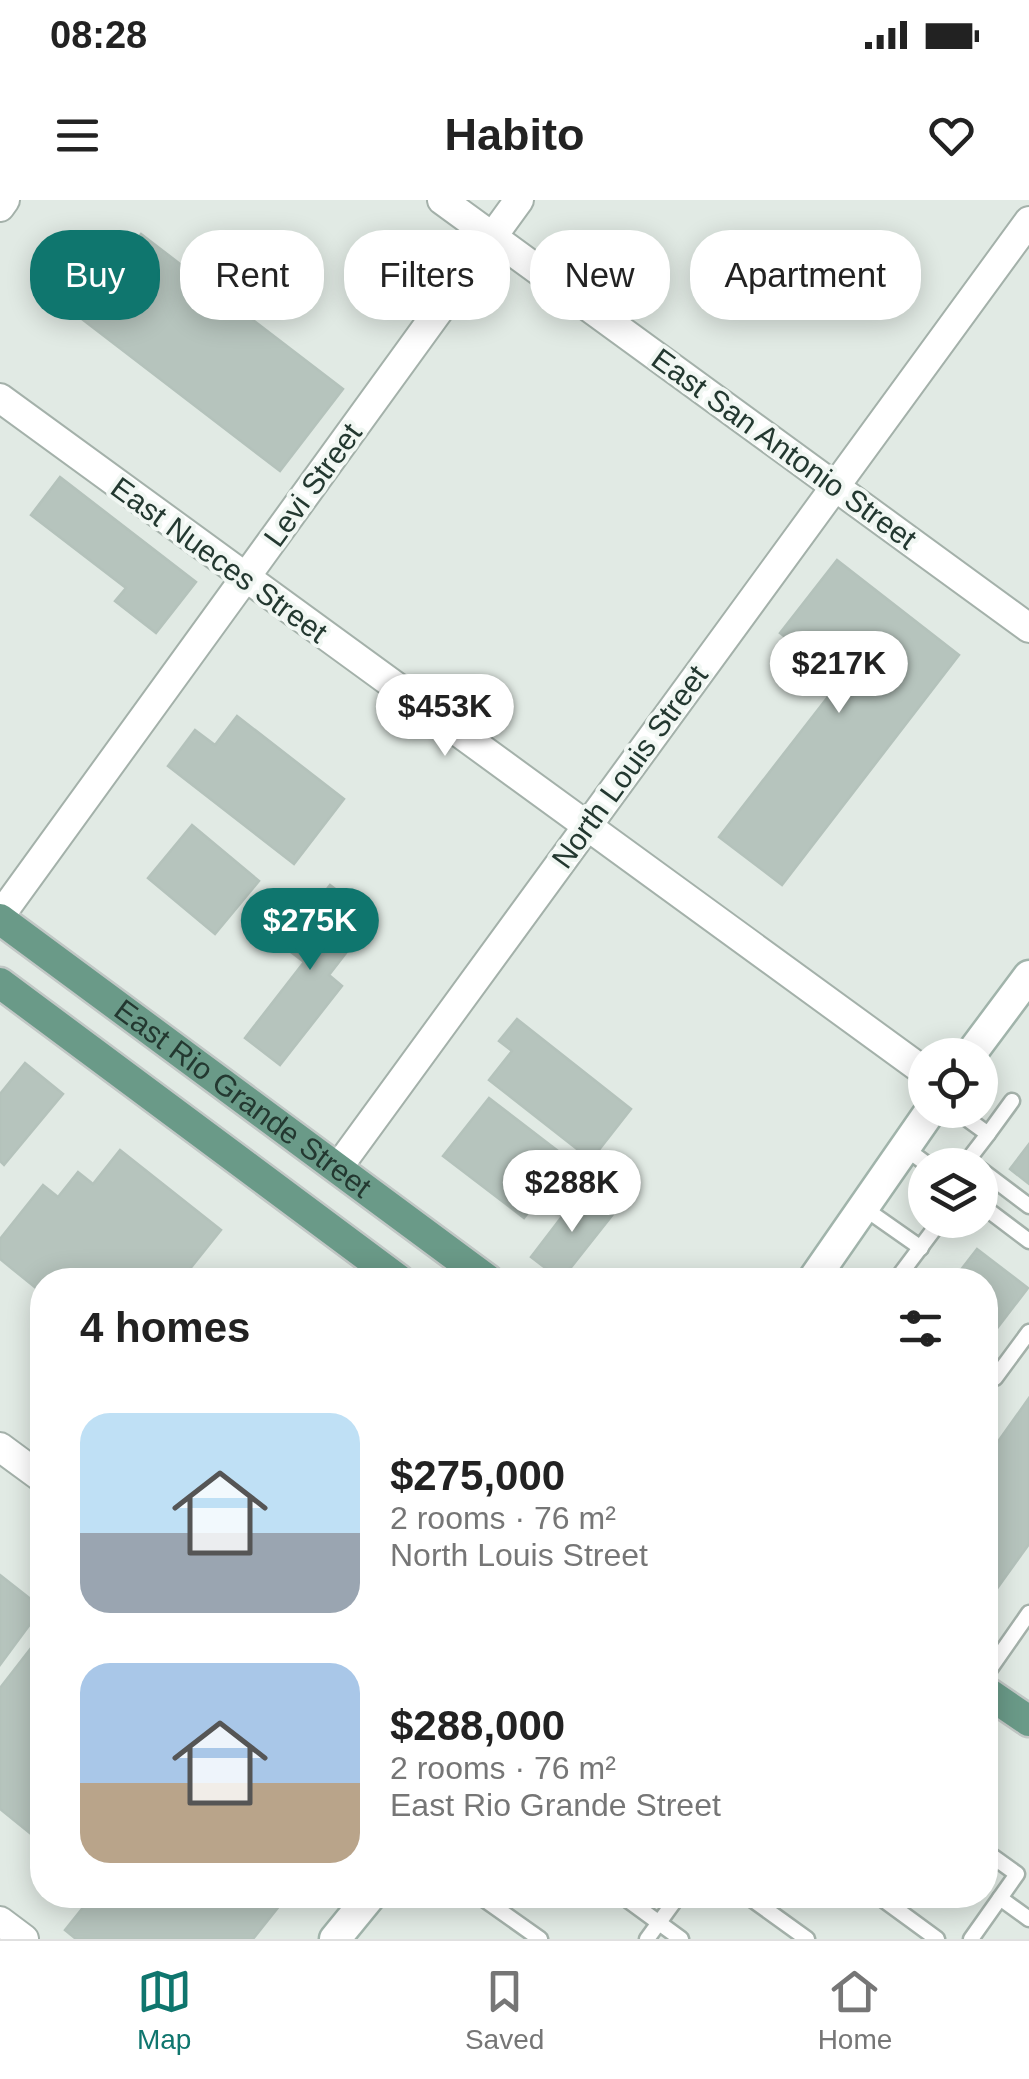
<!DOCTYPE html>
<meta charset="utf-8">
<style>
:root{--surface:#fff;--page:#f2f2f2;--text:#222;--muted:#767676;--line:#e0e0e0;--accent:#0f766e}
body{margin:0;font-family:Arial,sans-serif;background:var(--page);color:var(--text);height:100vh;display:flex;flex-direction:column;font-size:38px;white-space:nowrap}
*{box-sizing:border-box;margin:0}
p{font-size:32px;color:var(--muted)}
.icon{flex:none;width:55px;height:55px;fill:none;stroke:currentColor;stroke-width:2;stroke-linecap:round;stroke-linejoin:round}
.map{position:relative;flex:1;overflow:hidden}
.sheet{position:absolute;left:30px;top:1068px;width:968px;height:640px;display:flex;flex-direction:column;background:var(--surface);border-radius:40px;box-shadow:0 5px 25px #0003}
.sheet>*{flex:none}
.top-card{position:absolute;left:30px;top:30px;width:970px;height:90px;display:flex;gap:20px}
.buttons{position:absolute;left:908px;top:838px;display:grid;gap:20px}
.buttons a{display:grid;place-items:center;width:90px;height:90px;border-radius:50%;background:var(--surface);box-shadow:0 5px 25px #0003;font-size:50px}
.price{position:absolute;translate:-50% -85px;padding:0 22px;border-radius:35px;background:#fff;color:#222;font-size:32px;line-height:65px;filter:drop-shadow(0 2px 5px #0008)}
.price::after{content:'';position:absolute;left:50%;top:60px;width:30px;height:22px;margin-left:-15px;background:inherit;clip-path:polygon(0 0,100% 0,50% 100%)}
.price.selected{background:var(--accent);color:#fff}
ul{padding:0;list-style:none}
li{display:flex;align-items:center;gap:30px;height:250px;padding:0 50px}
li span{display:grid;place-items:center;flex:none;width:280px;height:200px;border-radius:30px;color:#555}
li>.icon{margin-inline-start:auto}
span .icon{width:120px;height:120px;fill:#fffc;stroke-width:1}
li b{font-size:42px}
h2{display:flex;justify-content:space-between;align-items:center;height:120px;padding:0 50px;font-size:42px}
.tag{padding:0 35px;border-radius:40px;background:var(--surface);box-shadow:0 5px 25px #0003;font-size:35px;line-height:90px}
.tag.selected{background:var(--accent);color:#fff}
.status{display:flex;justify-content:space-between;align-items:center;height:70px;padding:0 50px;background:var(--surface);direction:ltr}
.status svg{height:28px;fill:currentColor}
header{display:flex;justify-content:space-between;align-items:center;height:130px;padding:0 50px;background:var(--surface);font-size:45px;font-weight:700}
.tabs{display:flex;justify-content:space-around;align-items:center;height:140px;border-top:2px solid var(--line);background:var(--surface);font-size:28px;color:var(--muted)}
.tabs a{display:grid;justify-items:center;gap:5px}
.tabs .selected{color:var(--accent)}
.map>svg:first-child{display:block}
</style>
<div class="status"><b>08:28</b><svg viewBox="0 0 49 12"><path d="M0 12V9h3v3zM5 12V6h3v6zM10 12V3h3v9zM15 12V0h3v12zM26 1h20v11H26zM47 4h2v5h-2z"/></svg></div>
<header><svg class="icon" aria-label="menu" viewBox="0 0 24 24"><path d="M4 6h16M4 12h16M4 18h16"/></svg>Habito<svg class="icon" aria-label="heart" viewBox="0 0 24 24"><path d="M12 20l-8-8c-3-5 5-10 8-4 3-6 11-1 8 4z"/></svg></header>
<div class="map">
<svg width="1029" height="1739" viewBox="0 0 1029 1739">
<rect width="100%" height="100%" fill="#e1eae4"/>
<g fill="#b6c4bd" stroke="#b4c2bb" stroke-width="2.5">
<path d="M141,34l202,155 -63,82 -202,-155z"/>
<path d="M60,277l136,105 -40,51 -41,-32 11,-13 -95,-73z"/>
<path d="M837,360l122,95 -177,230 -63,-48 122,-157 -61,-47z"/>
<path d="M237,516l107,83 -50,65 -126,-98 27,-36 20,15z"/>
<path d="M192,625l67,56 -44,53 -67,-56z"/>
<path d="M330,685l43,33 -44,57 13,11 -62,79 -35,-27 59,-76 -21,-16z"/>
<path d="M517,819l114,90 -40,51 -102,-80 23,-29 -13,-10z"/>
<path d="M25,863l38,31 -59,71 -4,-4v-67z"/>
<path d="M489,898l69,53 -22,28 11,9 -23,30 -81,-62z"/>
<path d="M1029,944v40l-19,-15z"/>
<path d="M120,950l101,80 -40,50h-139v13l-42,-34v-20l43,-54 15,12 20,-25 15,12z"/>
<path d="M583,989l31,24 -53,67 -30,-23z"/>
<path d="M977,1049l51,39 -43,56v-64h-32z"/>
<path d="M1029,1198v146l-33,46 -11,-8v-122z"/>
<path d="M0,1375l42,33 -42,57z"/>
<path d="M42,1434v209l-42,-34v-121z"/>
<path d="M93,1695h195l-35,44h-177l-11,-9z"/>
</g>
<g fill="none" stroke-linecap="round" stroke-linejoin="round">
<g stroke="#a4b1aa" stroke-width="19">
<g id="service">
<path d="M955,910l33,24 24,-33"/>
<path d="M905,948l23,17"/>
<path d="M974,965l-6,-5 20,-26"/>
<path d="M980,969l49,37"/>
<path d="M980,1004l49,37"/>
<path d="M864,1008l57,40"/>
<path d="M896,1080l45,-60"/>
<path d="M995,1178l34,-46"/>
<path d="M985,1476l44,-63"/>
<path d="M478,1695l62,44"/>
<path d="M621,1695l60,44"/>
<path d="M746,1695l61,44"/>
<path d="M877,1695l60,44"/>
<path d="M1000,1698l29,21"/>
<path d="M647,1739l32,-44"/>
<path d="M971,1739l46,-65 -32,-23"/>
</g>
</g>
<g stroke="#a4b1aa" stroke-width="32">
<g id="minor">
<path d="M442,0l587,428"/>
<path d="M0,7l5,-7"/>
<path d="M0,198l925,674"/>
<path d="M0,716l519,-716"/>
<path d="M337,969l692,-948"/>
<path d="M0,1247l42,31"/>
<path d="M0,1721l24,18"/>
</g>
</g>
<g stroke="#a1b4ab" stroke-width="35">
<g id="secondary">
<path d="M970,855l59,-79"/>
<path d="M813,1080l118,-170"/>
<path d="M335,1739l36,-44"/>
</g>
</g>
<g stroke="#c1c7c5" stroke-width="35">
<g id="primary">
<path id="s1" d="M0,719l488,361"/>
<path d="M0,783l399,297"/>
<path d="M985,1491l44,30"/>
</g>
</g>
<use href="#service" stroke="#fff" stroke-width="14"/>
<use href="#minor" stroke="#fff" stroke-width="28"/>
<use href="#secondary" stroke="#fff" stroke-width="30"/>
<use href="#primary" stroke="#6a9a88" stroke-width="30"/>
</g>
<g text-anchor="middle" stroke-width="8" stroke-linejoin="round" paint-order="stroke">
<g font-size="30" fill="#233830" stroke="#f1f7f3">
<text transform="translate(784 249) rotate(36)" y="10">East San Antonio Street</text>
<text transform="translate(313 285) rotate(-54)" y="10">Levi Street</text>
<text transform="translate(219 360) rotate(36)" y="10">East Nueces Street</text>
<text transform="translate(630 567) rotate(-54)" y="10">North Louis Street</text>
<text dy="10" stroke="none"><textPath href="#s1" startOffset="302">East Rio Grande Street</textPath></text>
</g>
</g>
</svg>
<div class="buttons">
<a><svg class="icon" aria-label="locate" viewBox="0 0 24 24"><circle cx="12" cy="12" r="6"/><path d="M12 2v4M12 18v4M2 12h4M18 12h4"/></svg></a>
<a><svg class="icon" aria-label="layers" viewBox="0 0 24 24"><path d="M12 4l9 5-9 5-9-5zM3 14l9 5 9-5"/></svg></a>
</div>
<b class="price" style="left:839px;top:516px">$217K</b>
<b class="price" style="left:445px;top:559px">$453K</b>
<b class="price selected" style="left:310px;top:773px">$275K</b>
<b class="price" style="left:572px;top:1035px">$288K</b>
<div class="top-card">
<a class="tag selected">Buy</a>
<a class="tag">Rent</a>
<a class="tag">Filters</a>
<a class="tag">New</a>
<a class="tag">Apartment</a>
</div>
<section class="sheet">
<h2>4 homes<svg class="icon" aria-label="filters" viewBox="0 0 24 24"><path d="M4 7h16M4 17h16"/><circle cx="9" cy="7" r="2"/><circle cx="15" cy="17" r="2"/></svg></h2>
<ul>
<li><span style="background:linear-gradient(#bfe0f5 60%,#9aa5b1 0)"><svg class="icon" aria-label="home" viewBox="0 0 24 24"><path d="M3 11l9-7 9 7M6 9v11h12V9"/></svg></span><div><b>$275,000</b><p>2 rooms · 76 m²</p><p>North Louis Street</p></div></li>
<li><span style="background:linear-gradient(#a9c7e8 60%,#b9a48a 0)"><svg class="icon" aria-label="home" viewBox="0 0 24 24"><path d="M3 11l9-7 9 7M6 9v11h12V9"/></svg></span><div><b>$288,000</b><p>2 rooms · 76 m²</p><p>East Rio Grande Street</p></div></li>
</ul>
</section>
</div>
<nav class="tabs">
<a class="selected"><svg class="icon" aria-label="map" viewBox="0 0 24 24"><path d="M3 6l6-2 6 2 6-2v14l-6 2-6-2-6 2zM9 4v14M15 6v14"/></svg>Map</a>
<a><svg class="icon" aria-label="saved" viewBox="0 0 24 24"><path d="M7 4h10v16l-5-4-5 4z"/></svg>Saved</a>
<a><svg class="icon" aria-label="home" viewBox="0 0 24 24"><path d="M3 11l9-7 9 7M6 9v11h12V9"/></svg>Home</a>
</nav>
